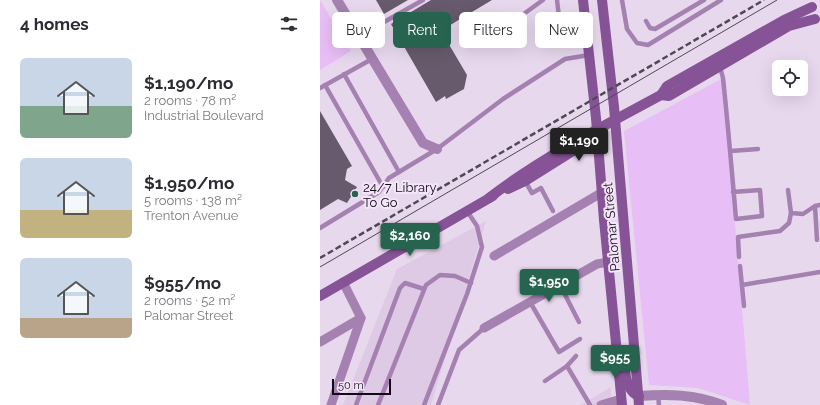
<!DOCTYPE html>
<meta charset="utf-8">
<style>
:root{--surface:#fff;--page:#f7f7f7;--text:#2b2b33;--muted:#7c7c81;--accent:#27644f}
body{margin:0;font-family:Raleway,sans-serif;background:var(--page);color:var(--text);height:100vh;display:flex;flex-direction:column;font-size:15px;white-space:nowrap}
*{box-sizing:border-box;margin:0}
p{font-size:13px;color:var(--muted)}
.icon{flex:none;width:22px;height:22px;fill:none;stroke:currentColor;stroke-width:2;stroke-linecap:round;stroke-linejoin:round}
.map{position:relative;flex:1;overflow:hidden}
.drawer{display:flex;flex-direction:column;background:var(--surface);width:320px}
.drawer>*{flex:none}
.banner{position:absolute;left:12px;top:12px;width:380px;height:36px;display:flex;gap:8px}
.controls{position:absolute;left:452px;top:60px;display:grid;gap:8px}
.controls a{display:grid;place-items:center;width:36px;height:36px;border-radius:6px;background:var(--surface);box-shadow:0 4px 16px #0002;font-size:20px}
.scale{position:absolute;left:12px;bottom:10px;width:59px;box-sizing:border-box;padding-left:4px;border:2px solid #110c13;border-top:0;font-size:11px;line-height:14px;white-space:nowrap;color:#110c13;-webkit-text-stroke:3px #f5e5fb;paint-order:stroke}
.price{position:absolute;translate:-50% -34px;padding:0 9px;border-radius:4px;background:var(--accent);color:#fff;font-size:13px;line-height:26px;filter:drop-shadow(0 1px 2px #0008)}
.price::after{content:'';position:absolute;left:50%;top:24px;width:12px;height:9px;margin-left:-6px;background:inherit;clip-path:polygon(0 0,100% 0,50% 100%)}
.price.current{background:#222;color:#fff}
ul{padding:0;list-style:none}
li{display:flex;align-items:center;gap:12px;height:100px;padding:0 20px}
li span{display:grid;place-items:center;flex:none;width:112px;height:80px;border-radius:6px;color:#555}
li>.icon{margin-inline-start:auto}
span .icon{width:48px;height:48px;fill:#fffc;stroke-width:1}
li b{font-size:17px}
h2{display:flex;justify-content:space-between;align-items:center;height:48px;padding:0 20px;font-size:17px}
.pill{padding:0 14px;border-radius:6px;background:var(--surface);box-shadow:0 4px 16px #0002;font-size:14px;line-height:36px}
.pill.current{background:var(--accent);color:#fff}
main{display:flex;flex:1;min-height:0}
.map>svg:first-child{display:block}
</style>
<main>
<section class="drawer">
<h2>4 homes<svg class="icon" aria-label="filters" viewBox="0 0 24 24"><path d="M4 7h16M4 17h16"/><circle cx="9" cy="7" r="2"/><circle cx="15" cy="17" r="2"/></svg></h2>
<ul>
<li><span style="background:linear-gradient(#c9d6e8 60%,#7fa58c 0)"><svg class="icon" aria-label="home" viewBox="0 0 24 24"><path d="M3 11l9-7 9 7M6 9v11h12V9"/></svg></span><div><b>$1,190/mo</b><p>2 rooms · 78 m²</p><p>Industrial Boulevard</p></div></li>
<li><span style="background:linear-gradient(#c9d6e8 65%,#c2b280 0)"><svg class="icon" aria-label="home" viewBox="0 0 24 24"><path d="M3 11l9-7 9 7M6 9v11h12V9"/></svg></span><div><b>$1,950/mo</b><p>5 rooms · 138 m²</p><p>Trenton Avenue</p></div></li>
<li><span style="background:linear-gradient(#c9d6e8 75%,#b9a48a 0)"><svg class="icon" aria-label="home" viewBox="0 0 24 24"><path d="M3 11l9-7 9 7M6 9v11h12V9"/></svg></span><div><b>$955/mo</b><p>2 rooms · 52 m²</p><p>Palomar Street</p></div></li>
</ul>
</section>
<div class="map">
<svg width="500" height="405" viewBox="0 0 500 405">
<rect width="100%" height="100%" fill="#e8d8ee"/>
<g fill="#dfcae6">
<path d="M166,221l-55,184h-88l54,-136z"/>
<path d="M291,387v18h-31z"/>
</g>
<g fill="#e8bef6">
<path d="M0,0l31,51 -31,19z"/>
<path d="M403,78l27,327 -52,-17 -49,-3 -25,-254z"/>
</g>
<g fill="#675a6c">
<path d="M56,0h32l-24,14z"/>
<path d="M111,0h61l-45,27 -3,9 23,39 -3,14 -18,10 -1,-3 -9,6 -45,-78z"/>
<path d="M0,111l32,55 -5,3 -2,11 12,7 -10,16 -9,-4 -18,11z"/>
</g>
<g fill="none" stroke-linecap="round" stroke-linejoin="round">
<g stroke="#a481b0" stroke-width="4.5">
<path d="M302,0l5,29 10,14 11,2 73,-45"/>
<path d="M205,13l18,-13"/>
<path d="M326,21l4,7 5,1 49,-29"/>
<path d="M64,22l39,-22"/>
<path d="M228,33l11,-16 -2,-17"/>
<path d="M400,67l3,11c5,47 9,94 13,141l26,-3 -2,-26 -27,2"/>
<path d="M24,74l55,98"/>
<path d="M5,85l58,102"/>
<path d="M0,88l52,-29"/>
<path d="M411,151l27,-2"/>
<path d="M205,181l7,12 9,-5 12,23"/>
<path d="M468,190l3,23 12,1 12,-8"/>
<path d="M0,228l59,-36 10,-14 48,-29 66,-50 62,-40 24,-4"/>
<path d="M497,240l-2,-34 5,-1"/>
<path d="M419,257l-1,-20 42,-6 9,-8 2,-10"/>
<path d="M420,266l4,40"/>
<path d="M240,285l19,37"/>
<path d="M422,285l78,-13"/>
<path d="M210,302l29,50 21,-13"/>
<path d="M247,366l9,-10"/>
<path d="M225,381l22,-15 23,39"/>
<path d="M338,395l1,10"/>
<path d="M36,405l44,-117 5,-5 19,6"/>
<path d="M58,405l48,-120 14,-10 15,1 16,7"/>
<path d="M104,405l43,-111 15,-47 -5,-21 -10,-15"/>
<path d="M118,405l21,-55 25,-22"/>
</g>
<g stroke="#a481b0" stroke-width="9">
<path d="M174,256l107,-63"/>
<path d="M164,328l113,-64 11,-2"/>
<path d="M0,342l41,-24"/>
<path d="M11,405l30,-87 -18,-36"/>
<path d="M281,405l20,-6"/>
</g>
<g stroke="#a481b0" stroke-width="10">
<path d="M17,0l86,143 14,6"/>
<path d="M319,396c28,-2 56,-2 83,9"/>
</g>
<g stroke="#865397" stroke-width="10">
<path d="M263,0l13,118 8,102 18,185"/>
<path d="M282,0l12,107 25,298"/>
<path d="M341,95l8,1 120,-70 26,-7"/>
<path d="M188,189l17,-8 75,-47"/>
<path d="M169,198c53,-41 113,-71 172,-103l6,-9 117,-66 28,-13"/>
<path d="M0,296l173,-100"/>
<path d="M304,366c2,11 3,26 15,30"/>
</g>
<path stroke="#504853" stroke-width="1" d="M0,267l457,-267"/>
<path stroke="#504853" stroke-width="2.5" stroke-dasharray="6 3" stroke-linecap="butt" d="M0,258l444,-258"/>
</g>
<circle fill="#27644f" stroke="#f5e5fb" stroke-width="1.5" cx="35" cy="194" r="4"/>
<g text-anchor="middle" stroke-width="4" stroke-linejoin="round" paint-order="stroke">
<g font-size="13" fill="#110c13" stroke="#f5e5fb" text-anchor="start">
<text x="43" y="192">24/7 Library<tspan x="43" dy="15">To Go</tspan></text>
</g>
<g font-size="13" fill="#110c13" stroke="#f5e5fb">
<text transform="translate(291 227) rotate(-95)" y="5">Palomar Street</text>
</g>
</g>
</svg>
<div class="controls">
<a><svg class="icon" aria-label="locate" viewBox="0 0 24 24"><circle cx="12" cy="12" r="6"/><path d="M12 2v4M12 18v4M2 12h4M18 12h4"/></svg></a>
</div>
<div class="scale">50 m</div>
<b class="price current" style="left:259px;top:162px">$1,190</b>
<b class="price" style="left:90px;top:257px">$2,160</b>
<b class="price" style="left:229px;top:303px">$1,950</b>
<b class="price" style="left:295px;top:379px">$955</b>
<div class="banner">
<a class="pill">Buy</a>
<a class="pill current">Rent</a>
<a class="pill">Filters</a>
<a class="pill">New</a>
</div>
</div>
</main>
